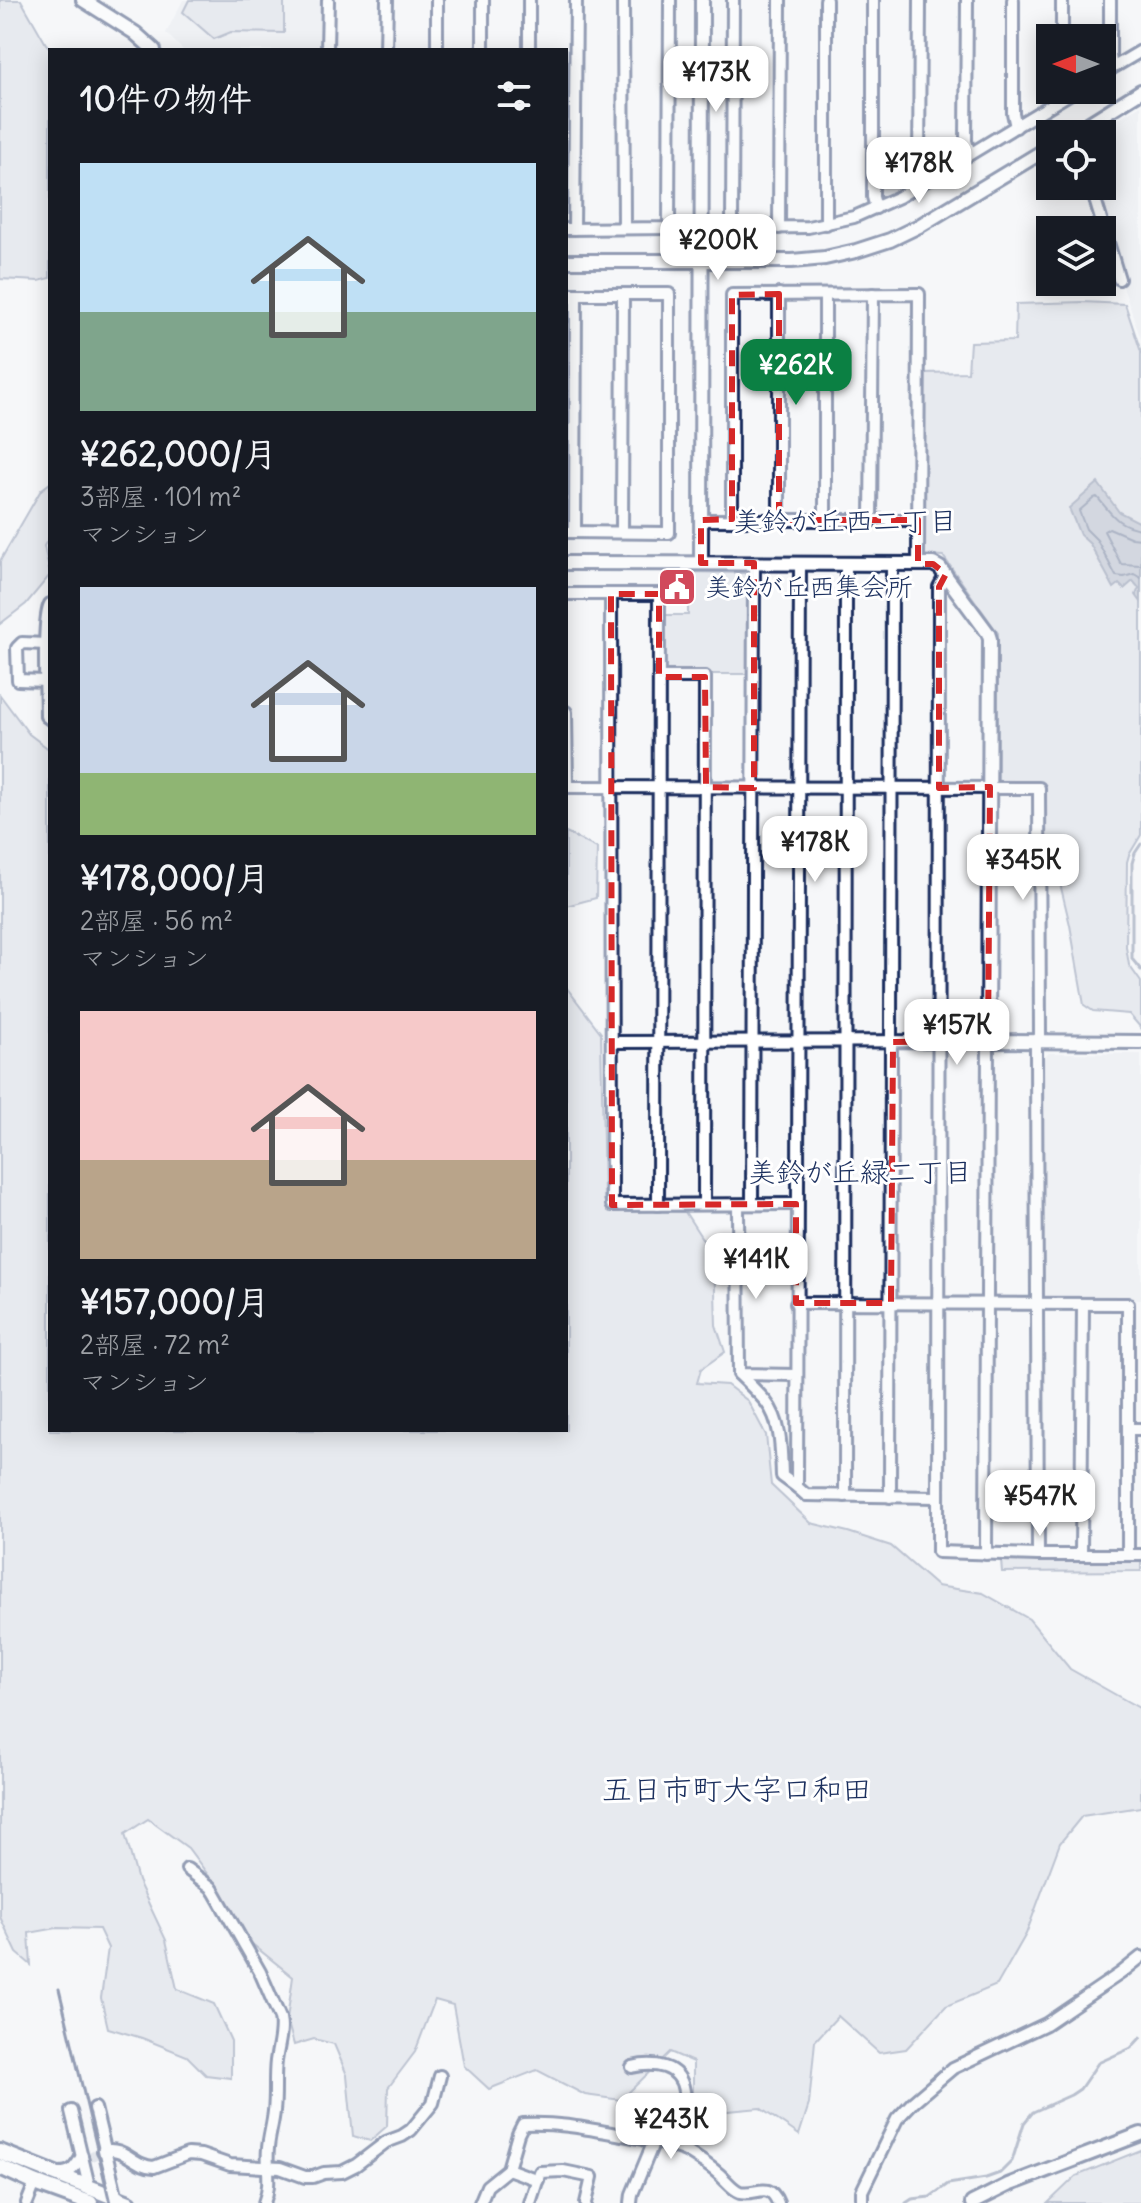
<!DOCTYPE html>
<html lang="ja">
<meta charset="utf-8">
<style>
:root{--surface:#171b24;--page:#20242c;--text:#f1f3f6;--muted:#9ea1a6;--accent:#0b8043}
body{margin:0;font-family:Delius,"Klee One",sans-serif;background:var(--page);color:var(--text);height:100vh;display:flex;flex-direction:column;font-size:30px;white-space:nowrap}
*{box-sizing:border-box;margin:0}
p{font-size:26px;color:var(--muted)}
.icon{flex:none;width:44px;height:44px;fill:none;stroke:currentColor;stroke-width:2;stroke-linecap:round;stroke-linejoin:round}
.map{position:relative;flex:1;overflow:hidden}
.side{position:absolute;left:48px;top:48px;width:520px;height:1384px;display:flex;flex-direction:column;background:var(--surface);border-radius:0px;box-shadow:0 4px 20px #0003}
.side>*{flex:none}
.needle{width:52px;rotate:270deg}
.fabs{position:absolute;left:1036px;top:24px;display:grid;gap:16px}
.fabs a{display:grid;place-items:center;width:80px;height:80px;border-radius:0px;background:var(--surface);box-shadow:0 4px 20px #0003;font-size:40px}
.price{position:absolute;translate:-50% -68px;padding:0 18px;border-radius:16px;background:#fff;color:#222;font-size:26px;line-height:52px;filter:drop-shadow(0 2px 4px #0008)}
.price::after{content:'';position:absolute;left:50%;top:48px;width:24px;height:18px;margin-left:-12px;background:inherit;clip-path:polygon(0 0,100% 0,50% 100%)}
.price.on{background:var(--accent);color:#fff}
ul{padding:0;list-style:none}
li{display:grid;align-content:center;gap:16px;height:424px;padding:0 32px}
li span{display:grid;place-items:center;height:248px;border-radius:0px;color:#555}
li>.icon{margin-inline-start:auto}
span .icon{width:144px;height:144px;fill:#fffc;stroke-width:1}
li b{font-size:34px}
h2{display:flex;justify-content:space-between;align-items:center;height:96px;padding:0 32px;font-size:34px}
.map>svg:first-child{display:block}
</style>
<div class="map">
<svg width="1141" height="2203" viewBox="0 0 1141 2203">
<rect width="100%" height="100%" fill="#f6f7f9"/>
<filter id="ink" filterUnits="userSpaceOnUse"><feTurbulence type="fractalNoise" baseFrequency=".0125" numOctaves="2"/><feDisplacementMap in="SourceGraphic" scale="16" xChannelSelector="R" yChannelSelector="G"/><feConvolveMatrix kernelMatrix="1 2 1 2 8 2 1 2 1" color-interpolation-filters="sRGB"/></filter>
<g filter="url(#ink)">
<g fill="#e6e8ee">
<path d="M183,0h137l-1,50h-136l-17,-17z"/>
<path d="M1141,105v234l-20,-58 3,-2 -28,-93h6v-52h-10z"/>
<path d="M1049,1053l92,1v246h-91l-5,-5 -1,-237z"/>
</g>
<g fill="#d6d9e2" stroke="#7884a0" stroke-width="2">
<path d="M0,0h21l25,44 6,6h-2v228l-11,3 -39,-2z"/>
<path d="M189,0h95v33l-53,-1 -17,7 -31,-27z"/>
<path d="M877,147h37c0,40 3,34 -31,53l-6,-3z"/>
<path d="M1082,302l43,2 16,48v483l-12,20 -2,7 -1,85 3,18 12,17v46l-12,-14 -36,-3 -9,-6 -14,-80 -12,-50 -3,-6 -8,-1 -3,-3v-81l-44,-1 -2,-2v-148l-55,-77 -19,-1 -1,-182 45,-1 2,-30 45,-1 1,-37z"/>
<path d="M50,483v53l-6,10 6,29 -24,29 -26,20v-63l41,-71z"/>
<path d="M688,572l56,1 4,3v98h-80l-5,-6v-53h25z"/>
<path d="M0,695l29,39 21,16v680h516v-443l35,46 3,167 5,9 76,3 29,45 2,68 9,27 -24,17 -4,14 30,2 21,16 18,34 5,50 40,38 37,9 43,14 46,40 46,7 46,26 41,50 71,40v98l-59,9 -22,27 -34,91 -29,51 -51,21 -40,43 -27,4 -41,-37 -23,25 -6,63 -10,31 -39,-27 -53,5 -14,-15v-36l-23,-10 -49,48 -36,-5 -48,-25 -48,19 -25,-23 -11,-61 -18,-5 -20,52 -27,36 -1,38 -17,15 -17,-5 -6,-61 -13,-31 -20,-5 -20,6 -7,-26 6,-42 -47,-38 -35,-60 -23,-31 -40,-29 -23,15 13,47 28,59 11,49 37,15 17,37v37l-25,-3 -19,-19 -45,-18 -34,-10 -7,-30 7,-50 -9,-19 -42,-1 -28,5 2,32 -14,-12 -17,-36z"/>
<path d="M566,833l31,15 -1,50 -30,8z"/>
<path d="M1001,1560h140v11l-139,1z"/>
<path d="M1141,2150v53h-93l28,-27z"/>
</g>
<path fill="#a9b0c1" stroke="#707c99" stroke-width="2" d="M1098,483l21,29 22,11v79l-5,-7 3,-7 -6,-7 -9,8 -5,-5 -5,4 -24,-44 -10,-9 -11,-27z"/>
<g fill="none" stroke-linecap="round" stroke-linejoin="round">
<g stroke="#546386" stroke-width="2">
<path d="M1141,529c-25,-4 -29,-15 -44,-32l-3,1 -15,13 7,18 11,11 19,36 8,1 10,-3 7,4"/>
<path d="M1141,539l-9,-1 -23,-10 -5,3 17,33 20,1"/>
</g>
<g stroke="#707c99" stroke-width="3">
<path d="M1141,844l-6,9 -3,10v96l9,11"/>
<path d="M906,2203l6,-4 18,-2 18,-13 38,-6 14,-5 12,-12 12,-38 9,-11 38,-17 9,-6 18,-26 33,-15 10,-11"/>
</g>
<path stroke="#cacfda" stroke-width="10" stroke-dasharray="10 5" stroke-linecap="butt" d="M87,2158l16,-7"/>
<g stroke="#1b2f5e" stroke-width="16">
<g id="minor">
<path d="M623,0l1,228"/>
<path d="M733,0l-1,228 76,-1 46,-10 45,-20 177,-107"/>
<path d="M873,0v197l3,11"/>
<path d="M920,0l-1,171 3,11"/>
<path d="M967,0l-1,141 4,13"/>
<path d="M1013,0v113l3,14"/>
<path d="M1110,0v55l2,13"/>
<path d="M1062,38v-38"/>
<path d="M327,50l1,-50"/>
<path d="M386,50l1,-50"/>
<path d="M437,50v-50"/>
<path d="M483,50v-50"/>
<path d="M529,50v-50"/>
<path d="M1102,74l39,-23"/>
<path d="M1091,186l28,93"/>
<path d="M826,224v-224"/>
<path d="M779,228l1,-228"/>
<path d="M566,229l103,-1 1,-228"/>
<path d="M574,229l2,-229"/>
<path d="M566,294h103v239l-103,-1"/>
<path d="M779,294v226"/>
<path d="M825,295v225"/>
<path d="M732,519v-224l187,-1 -1,270"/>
<path d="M701,520h217"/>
<path d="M871,520l2,-226"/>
<path d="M575,532l1,-238"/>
<path d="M622,532l1,-238"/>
<path d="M800,564l-3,923 9,8 131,2"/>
<path d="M946,574l-7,13 -1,965 100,3h103"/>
<path d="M566,594h93l-1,611"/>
<path d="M611,594l1,611 184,-1"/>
<path d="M50,604c-8,13 -4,92 -4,112l4,3"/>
<path d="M46,644l-24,-1 -5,5 1,32 28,1"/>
<path d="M659,677h46l-1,527"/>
<path d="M566,712l1,75"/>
<path d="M566,787l473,1 1,248 -4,5v14l2,500"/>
<path d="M612,1042l376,-1 -2,513"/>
<path d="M752,1204l2,-641"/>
<path d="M738,1205l1,169 57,1"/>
<path d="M796,1303l332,1v251"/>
<path d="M739,1374c9,9 19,18 27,28 16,20 15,49 16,74l15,11"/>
<path d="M1128,1429h13"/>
<path d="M845,1496l1,-932"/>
<path d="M890,1497l2,-933"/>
<path d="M1081,1555l2,-251"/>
<path d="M187,1869l24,18 4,6 45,79 20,46c3,14 -2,28 -4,43 -2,16 0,33 -2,50 -1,12 -5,25 -6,37 -2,21 4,34 -4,55"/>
<path d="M632,2067c21,-5 48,-3 52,24 4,19 -7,36 -1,58 16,11 28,16 42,31 4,4 9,10 15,12 16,4 29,-12 38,11"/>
<path d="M95,2108l23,95"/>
<path d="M71,2111l19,79"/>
<path d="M103,2151c22,-6 29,15 51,16l34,-13 13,1 29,10 50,3 25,9h8l11,-4 18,-1 14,-7 30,-23 16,-6 9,-6 22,-27 7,-27"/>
<path d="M508,2169l30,11"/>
<path d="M57,2173c14,1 18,-5 25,-17"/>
<path d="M27,2203l8,-20"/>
<path d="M480,2203l7,-17 21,-17 10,-35 5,-10c34,-2 66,5 99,11 22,4 45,8 66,17"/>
<path d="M530,2203l10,-31 23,-1 29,6 -6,26"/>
<path d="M631,2203l1,-9 22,-53"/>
<path d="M862,2203v-12l35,-72 16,-17 40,-34 93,-44 75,-51 20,-16"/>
</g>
</g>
<g stroke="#1b2f5e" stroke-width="18">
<g id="tertiary">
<path d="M83,0l52,33 19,17"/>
<path d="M1072,134l69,-43"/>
<path d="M566,261h226l33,-3 31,-7 34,-11 29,-14 131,-79"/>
<path d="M566,563l352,1h15l7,4 48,65 2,6 -2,402 153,1"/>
<path d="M701,563l1,-563"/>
<path d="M972,2203l36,-18 133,-51"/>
</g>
</g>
<g stroke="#1b2f5e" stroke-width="20">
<g id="secondary">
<path d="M0,2152l129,51"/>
<path d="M0,2167l35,16 55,20"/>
</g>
</g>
<use href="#minor" stroke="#fff" stroke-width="10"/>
<use href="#tertiary" stroke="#fff" stroke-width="12"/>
<use href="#secondary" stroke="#fff" stroke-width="14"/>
<path stroke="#1b2f5e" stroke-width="3" d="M59,1989l51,214"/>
</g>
</g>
<path d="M0 0H1141V2203H0ZM779,294v226h139v44h15l13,10 -7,13v201l51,-1 -2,254 -95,1 -2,261h-95v-99l-184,1 -1,-611h48v83h46l1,110 48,1v-225h-53v-43l31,-1v-224z" fill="#f6f7f9" fill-opacity=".55" fill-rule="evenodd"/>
<path fill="none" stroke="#d62828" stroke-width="6" stroke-dasharray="16 10" stroke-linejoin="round" d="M779,294v226h139v44h15l13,10 -7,13v201l51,-1 -2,254 -95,1 -2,261h-95v-99l-184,1 -1,-611h48v83h46l1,110 48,1v-225h-53v-43l31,-1v-224z"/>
<defs>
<g id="civic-square" transform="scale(2)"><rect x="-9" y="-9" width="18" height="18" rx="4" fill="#d1495b" stroke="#fff"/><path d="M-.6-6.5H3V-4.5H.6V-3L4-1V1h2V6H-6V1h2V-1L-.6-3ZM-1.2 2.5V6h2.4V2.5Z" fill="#fff"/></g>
</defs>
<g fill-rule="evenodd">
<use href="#civic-square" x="677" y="587"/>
</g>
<g text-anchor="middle" stroke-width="6" stroke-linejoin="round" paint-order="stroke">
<g font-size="26" fill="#1b2f5e" stroke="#fff" text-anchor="start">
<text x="705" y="596">美鈴が丘西集会所</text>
</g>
<g font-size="28" fill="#1b2f5e" stroke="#fff">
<text x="845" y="531">美鈴が丘西二丁目</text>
<text x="860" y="1182">美鈴が丘緑二丁目</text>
</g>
<g font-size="30" fill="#1b2f5e" stroke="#fff">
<text x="737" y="1800">五日市町大字口和田</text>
</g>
</g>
</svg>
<div class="fabs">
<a><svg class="needle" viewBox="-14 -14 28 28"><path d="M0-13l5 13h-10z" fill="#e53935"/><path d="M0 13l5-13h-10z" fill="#9ea1a6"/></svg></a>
<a><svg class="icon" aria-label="locate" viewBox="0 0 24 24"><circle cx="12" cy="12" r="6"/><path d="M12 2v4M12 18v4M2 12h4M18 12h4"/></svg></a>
<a><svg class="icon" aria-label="layers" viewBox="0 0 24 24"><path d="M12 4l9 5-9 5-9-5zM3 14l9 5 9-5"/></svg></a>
</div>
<b class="price" style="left:716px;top:114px">¥173K</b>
<b class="price" style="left:919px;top:205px">¥178K</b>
<b class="price" style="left:718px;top:282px">¥200K</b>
<b class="price on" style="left:796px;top:407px">¥262K</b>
<b class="price" style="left:815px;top:884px">¥178K</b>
<b class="price" style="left:1023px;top:902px">¥345K</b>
<b class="price" style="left:957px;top:1067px">¥157K</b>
<b class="price" style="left:756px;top:1301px">¥141K</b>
<b class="price" style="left:1040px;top:1538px">¥547K</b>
<b class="price" style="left:671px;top:2161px">¥243K</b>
<section class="side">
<h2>10件の物件<svg class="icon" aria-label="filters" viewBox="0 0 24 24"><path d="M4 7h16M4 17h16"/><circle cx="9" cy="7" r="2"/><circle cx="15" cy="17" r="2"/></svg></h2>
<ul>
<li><span style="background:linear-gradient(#bfe0f5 60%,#7fa58c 0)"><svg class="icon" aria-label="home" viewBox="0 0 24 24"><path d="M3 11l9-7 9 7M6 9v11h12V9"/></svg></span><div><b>¥262,000/月</b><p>3部屋 · 101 m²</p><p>マンション</p></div></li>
<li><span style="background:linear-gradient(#c9d6e8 75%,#8fb573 0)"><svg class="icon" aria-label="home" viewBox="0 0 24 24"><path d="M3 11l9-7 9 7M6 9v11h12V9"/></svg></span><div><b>¥178,000/月</b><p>2部屋 · 56 m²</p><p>マンション</p></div></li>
<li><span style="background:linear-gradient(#f6c9c9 60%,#b9a48a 0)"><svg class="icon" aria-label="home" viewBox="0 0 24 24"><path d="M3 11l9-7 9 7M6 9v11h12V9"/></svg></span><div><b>¥157,000/月</b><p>2部屋 · 72 m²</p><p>マンション</p></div></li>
</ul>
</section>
</div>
